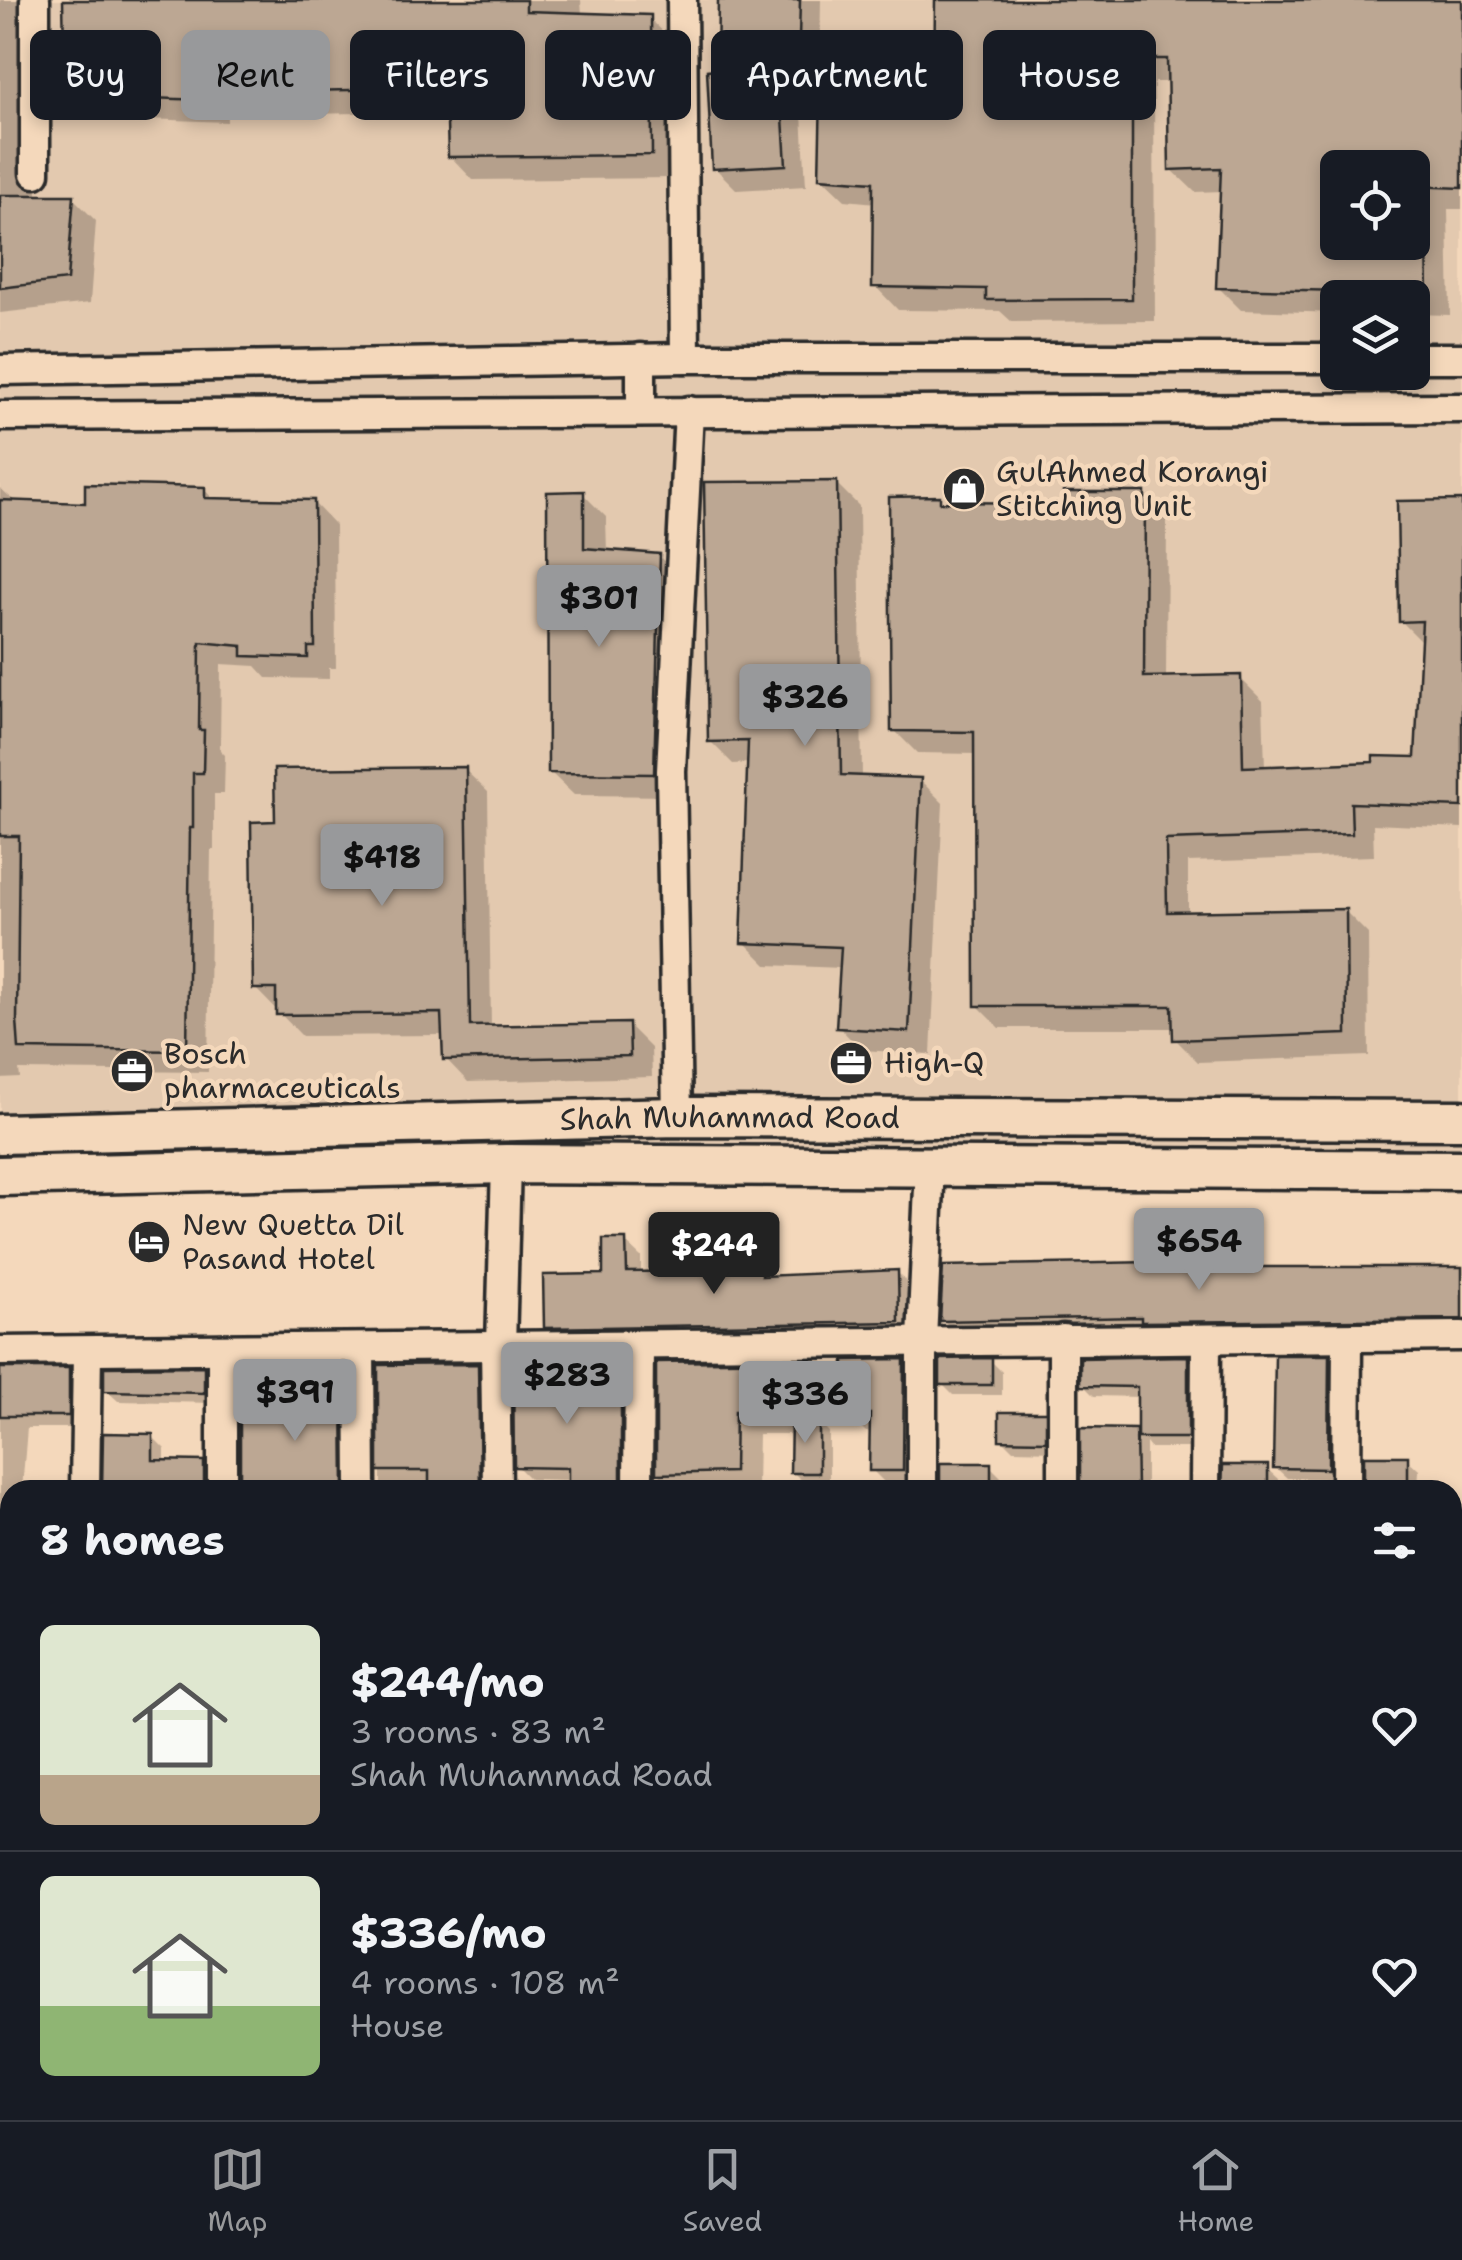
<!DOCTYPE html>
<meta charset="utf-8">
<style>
:root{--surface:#171b24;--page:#20242c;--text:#f1f3f6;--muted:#9ea1a6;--line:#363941;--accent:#98999b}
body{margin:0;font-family:"Shantell Sans",sans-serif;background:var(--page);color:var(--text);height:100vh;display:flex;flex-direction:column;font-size:38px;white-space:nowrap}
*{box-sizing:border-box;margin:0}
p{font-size:32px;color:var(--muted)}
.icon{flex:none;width:55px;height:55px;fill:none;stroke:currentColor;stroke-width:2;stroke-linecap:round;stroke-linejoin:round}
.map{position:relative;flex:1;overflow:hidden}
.panel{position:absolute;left:0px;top:1480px;width:1462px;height:640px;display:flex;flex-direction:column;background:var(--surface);border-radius:30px 30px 0 0;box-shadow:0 5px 15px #0003}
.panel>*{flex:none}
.top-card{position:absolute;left:30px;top:30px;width:1402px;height:90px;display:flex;gap:20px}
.buttons{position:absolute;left:1320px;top:150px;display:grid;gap:20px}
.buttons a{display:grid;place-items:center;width:110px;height:110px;border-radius:15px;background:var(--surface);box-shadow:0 5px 15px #0003;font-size:50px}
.price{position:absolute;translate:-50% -85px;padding:0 22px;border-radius:10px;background:var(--accent);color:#111;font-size:32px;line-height:65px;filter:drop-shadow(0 2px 5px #0008)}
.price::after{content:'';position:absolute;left:50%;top:60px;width:30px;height:22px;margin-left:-15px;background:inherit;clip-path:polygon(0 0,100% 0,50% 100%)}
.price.selected{background:#222;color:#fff}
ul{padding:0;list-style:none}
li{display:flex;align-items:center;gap:30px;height:250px;padding:0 40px}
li+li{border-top:2px solid var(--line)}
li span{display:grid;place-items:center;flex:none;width:280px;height:200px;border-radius:15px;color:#555}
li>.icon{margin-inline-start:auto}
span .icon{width:120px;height:120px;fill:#fffc;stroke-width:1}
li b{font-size:42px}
h2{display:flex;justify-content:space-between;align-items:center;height:120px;padding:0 40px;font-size:42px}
.pill{padding:0 35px;border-radius:15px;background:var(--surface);box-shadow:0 5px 15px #0003;font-size:35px;line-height:90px}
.pill.selected{background:var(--accent);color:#111}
.tabs{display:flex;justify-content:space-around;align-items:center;height:140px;border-top:2px solid var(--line);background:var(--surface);font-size:28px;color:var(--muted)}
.tabs a{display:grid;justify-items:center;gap:5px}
.tabs .selected{color:var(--accent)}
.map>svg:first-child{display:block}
</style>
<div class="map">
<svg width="1462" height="2120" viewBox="0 0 1462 2120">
<rect width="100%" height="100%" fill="#f4d8bb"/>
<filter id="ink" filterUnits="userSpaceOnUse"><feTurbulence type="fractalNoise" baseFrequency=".01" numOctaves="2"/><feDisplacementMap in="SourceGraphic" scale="20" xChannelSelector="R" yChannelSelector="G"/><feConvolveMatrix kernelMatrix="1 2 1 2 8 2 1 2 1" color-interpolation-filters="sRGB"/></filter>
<g filter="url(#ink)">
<path fill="#e3c9af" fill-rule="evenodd" d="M0,0h1462v1163l-1462,5zM1338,168h74v74h-74zM1338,298h74v74h-74z"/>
<g fill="#0003" fill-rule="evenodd">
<path d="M0,0h34l3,198h36l23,23 -6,82 -90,10z"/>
<path d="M65,0h160l2,122 -136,-5 -23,-23z"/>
<path d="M242,0h339l1,14 67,4 24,23 2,137 -202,2 -23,-24 -1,-45 -184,4 -23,-23z"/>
<path d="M721,0h100l-1,60 -21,-1 7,127 -69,4 -22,-22z"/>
<path d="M938,0h524v209h-14l2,106 -38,-1v-16h-74v15l-97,-3 -23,-23 5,-96 -28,1 -24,-23 -1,-87h-16l1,239 -143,1 -12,-11 -102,-1 -23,-24 1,-83 -31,-3 -24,-23 115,-86zM1338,168h74v74h-74z"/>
<path d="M836,483l23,23 3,272 58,2 23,23 -12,251 -70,-4 -22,-23 3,-59 -75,-3 -23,-23 6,-179 -17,1 -23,-23z"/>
<path d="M0,488l17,15 71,2 116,-16 11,12 98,1 22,23 1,143h-7v11l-62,-1 -11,-12 -35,-2 -1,86 5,5 -1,39h-10v56h-3l-3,222 -189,-2 1,8 -20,1z"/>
<path d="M583,494l23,23 1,35 52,4 23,24 -6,216 -102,-1 -24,-23z"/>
<path d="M1144,495l23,23 -1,161 74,-1 23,23 2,67 153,-8 5,-117 -22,-22 61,-118v325l-89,-4 1,32 -186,6v53l157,-4 23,23 1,122 -171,6 -23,-23v-11h-175l-23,-23v-251l-60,-1 -23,-23 45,-231 6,6 120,1z"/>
<path d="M465,770l23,22 3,236 137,-3 23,23 1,29 -184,5 -22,-23 -2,-24 -142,1 -47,-48 22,-164z"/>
<path d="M625,1242l16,15v17l120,-1 6,5 130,-6 16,16v49l-351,6 -16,-16 60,-51z"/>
<path d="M1152,1264l5,5 305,1v69l-498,2 -21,-21z"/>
<path d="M1328,1357l12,12 -1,110 -52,-1 -12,-11z"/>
<path d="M1187,1359l12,11 -1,78h-48l-4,-5v41h40l6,6h-109l52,-59 4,5 1,-39 -46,-1 -11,-11z"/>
<path d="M991,1361l11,11v23h-49l-11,-11z"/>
<path d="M903,1362l19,19 -1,108h-30l-19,-19v-38h-6l-19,-19z"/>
<path d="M788,1363l24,24v34h6l11,11v51h-25l-11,-11v-38h-35l-1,56h-82l-17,-17z"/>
<path d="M562,1365l13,13v10h45l13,13v89h-64l1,-10 -40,-1 -13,-13z"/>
<path d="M477,1366l13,13 1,111h-110l-1,-123z"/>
<path d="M203,1369l12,11v23l-97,-2 -12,-11z"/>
<path d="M68,1370l13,13v45h-54l-5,62h-12v266l-10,-1v-384z"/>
<path d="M342,1390l13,13 1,87h-114l51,-76z"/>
<path d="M1044,1415l12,11v25l-43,-1 -11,-11z"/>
<path d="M106,1435l46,1 13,13v14h38l14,13v14h-114z"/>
<path d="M1407,1459l12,11 -1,20h-52z"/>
<path d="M990,1466l11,11v13h-61z"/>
<path d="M1266,1468l12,11v11h-54z"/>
<rect x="1452" y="1523" width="10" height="36"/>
<rect x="1452" y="1633" width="10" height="36"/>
<rect x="1452" y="1740" width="10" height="67"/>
<rect x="1452" y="1843" width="10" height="65"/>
<path d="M1452,1984l10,2v35l-10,-1z"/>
<path d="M0,1990l10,2v35h-10z"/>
<path d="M1452,2063l10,2v55h-47l-1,-10h38z"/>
<path d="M0,2090h10v20h78l-6,10h-82z"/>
<path d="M300,2110h65l-1,10h-59z"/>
<path d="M436,2110h64l-6,10h-58z"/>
<path d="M517,2110h62v10h-61z"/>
<path d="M998,2110h63l-3,10h-60z"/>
<path d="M1271,2110h63v10h-56z"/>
<path d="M658,2111h52l8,9h-60z"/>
</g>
<g fill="#bca793" stroke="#2b2b2b" stroke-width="2.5">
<path d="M63,0h463v11l125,4 1,140 -204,2 -2,-69 -242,5v7l-139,-5z"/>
<path d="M718,0h82l-1,39 -21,-1 8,127 -74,4 -5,-99 10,-1z"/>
<path d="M935,0h527v188l-50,-2v-18h-74v74h89l1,51 -212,-5 5,-120 -52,2 -2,-111h-35v240l-146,1v-11l-114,-2 1,-105 -54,-4 2,-87 113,-2z"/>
<path d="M0,195h74l-7,85 -67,8z"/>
<path d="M837,481l4,294 80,3 -12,254 -73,-4 5,-81 -100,-4 7,-202 -40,1 -4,-260z"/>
<path d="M85,484l120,3v11l109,2 1,147h-7v11l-66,-2v-10l-42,-4 -1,88h5l-1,43h-10v55h-3l-3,223 -168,-2 -2,-29 2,-184h-19v-336l85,3z"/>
<path d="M584,491v57l76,6 -6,220 -106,-1 -1,-281z"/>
<path d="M1063,492h82l-1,185 97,-2 2,92 130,-5v-6l42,1 7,-136 -23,1 -2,-121 65,-1v307l-111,-4 1,31 -186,6 1,72 179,-3 1,125 -174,6 -1,-34h-197l-1,-274 -83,-1 -2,-234 51,-1v6l123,1z"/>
<path d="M466,767l4,259 159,-3 1,33 -187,4 -2,-47 -165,2v-26h-23l-2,-167 24,-1 -1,-52z"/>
<path d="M603,1239h23l1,33 135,-2v6l136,-6 1,52 -355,6 -1,-53 60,-1z"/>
<path d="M1153,1262v5h309v52l-321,3v-5l-201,4 3,-55z"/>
<path d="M1275,1355h54l-1,114 -55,-1z"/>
<path d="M1188,1356v82h-51v-51l-57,-1v-28z"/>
<path d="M992,1358v27h-52v-26z"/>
<path d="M904,1359l-1,112h-34l1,-57h-26v-54z"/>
<path d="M789,1360v51h-54l-1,61 -78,2v-112z"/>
<path d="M513,1363h50l-1,22h59v105h-53v-22l-54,-1z"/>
<path d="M478,1364l2,126h-51v-19h-51v-106z"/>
<path d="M204,1366v27l-100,-2v-24z"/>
<rect x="0" y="1368" width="69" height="48"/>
<path d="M291,1387h52l1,103h-104v-79l51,1z"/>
<path d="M999,1412h47v29l-47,-1z"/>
<path d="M791,1418h28v55h-29z"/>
<path d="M1080,1428l56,1 1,61h-57z"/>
<path d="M103,1433l50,1v26l51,1v28l-102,1z"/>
<rect x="1364" y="1456" width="44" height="34"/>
<rect x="940" y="1463" width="51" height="27"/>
<path d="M1223,1465h45v25h-46z"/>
</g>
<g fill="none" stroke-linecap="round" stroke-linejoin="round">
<g stroke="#2b2b2b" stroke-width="35">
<g id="minor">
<path d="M35,0v173"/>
<path d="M682,0l3,358"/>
<path d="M1412,358h50"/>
<path d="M0,370l685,-12h653"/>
<path d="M641,411v-53"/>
<path d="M0,416l1462,-8"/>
<path d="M677,1117l-6,-346 18,-360"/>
<path d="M1063,1339v151"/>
<path d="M495,1345l2,145"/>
<path d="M501,1346l5,-182"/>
<path d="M360,1348l1,142"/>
<path d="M0,1351l1462,-15"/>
<path d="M85,1490l2,-139"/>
<path d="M222,1490v-141"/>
<path d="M638,1490l1,-145"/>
<path d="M922,1490v-150l8,-175"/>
<path d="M1205,1490l1,-151"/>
<path d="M1346,1490l1,-151"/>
<path d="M86,2110v10"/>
<path d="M226,2110l1,10"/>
<path d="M368,2110v10"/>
<path d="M1064,2110v10"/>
<path d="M498,2120v-10"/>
<path d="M638,2120v-10"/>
<path d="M778,2120v-1"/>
<path d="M922,2120v-10"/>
<path d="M1203,2120v-10"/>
<path d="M1342,2120v-10"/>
</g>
</g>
<g stroke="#2b2b2b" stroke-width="45">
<g id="major">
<path id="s1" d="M0,1134l677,-17 785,3"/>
<path d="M0,1176l506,-12 956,6"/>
</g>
</g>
<use href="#minor" stroke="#f4d8bb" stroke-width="28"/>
<use href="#major" stroke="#f4d8bb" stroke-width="38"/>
</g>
</g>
<defs>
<g id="shop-disc" transform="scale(2.25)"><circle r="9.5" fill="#2b2b2b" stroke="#f4d8bb"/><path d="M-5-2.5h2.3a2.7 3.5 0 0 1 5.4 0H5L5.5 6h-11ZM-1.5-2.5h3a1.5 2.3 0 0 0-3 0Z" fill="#fff"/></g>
<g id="office-disc" transform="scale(2.25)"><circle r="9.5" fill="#2b2b2b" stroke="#f4d8bb"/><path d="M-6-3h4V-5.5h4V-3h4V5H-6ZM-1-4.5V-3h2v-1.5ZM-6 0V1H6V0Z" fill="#fff"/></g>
<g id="hotel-disc" transform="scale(2.25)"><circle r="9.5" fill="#2b2b2b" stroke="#f4d8bb"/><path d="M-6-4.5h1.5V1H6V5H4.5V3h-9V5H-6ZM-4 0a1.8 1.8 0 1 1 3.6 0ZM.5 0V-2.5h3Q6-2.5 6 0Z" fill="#fff"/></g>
</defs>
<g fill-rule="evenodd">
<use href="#shop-disc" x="964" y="489"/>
<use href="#office-disc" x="851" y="1063"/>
<use href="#office-disc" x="132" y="1071"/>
<use href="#hotel-disc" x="149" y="1242"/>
</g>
<g text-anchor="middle" stroke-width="9" stroke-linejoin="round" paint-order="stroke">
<g font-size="30" fill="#2b2b2b" stroke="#f4d8bb" text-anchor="start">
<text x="996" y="482">GulAhmed Korangi<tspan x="996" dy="34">Stitching Unit</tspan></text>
<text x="164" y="1064">Bosch<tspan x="164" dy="34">pharmaceuticals</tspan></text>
<text x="884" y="1073">High-Q</text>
<text x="182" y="1235">New Quetta Dil<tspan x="182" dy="34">Pasand Hotel</tspan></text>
</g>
<g font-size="30" fill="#2b2b2b" stroke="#f4d8bb">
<text dy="10" stroke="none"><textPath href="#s1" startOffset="730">Shah Muhammad Road</textPath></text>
</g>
</g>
</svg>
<div class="buttons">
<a><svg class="icon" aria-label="locate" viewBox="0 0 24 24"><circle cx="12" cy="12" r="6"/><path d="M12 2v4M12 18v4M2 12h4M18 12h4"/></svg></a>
<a><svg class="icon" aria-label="layers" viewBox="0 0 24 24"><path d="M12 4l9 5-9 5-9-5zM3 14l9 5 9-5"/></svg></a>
</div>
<b class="price" style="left:599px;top:650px">$301</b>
<b class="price" style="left:805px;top:749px">$326</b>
<b class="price" style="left:382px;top:909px">$418</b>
<b class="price" style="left:1199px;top:1293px">$654</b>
<b class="price selected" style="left:714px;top:1297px">$244</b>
<b class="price" style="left:567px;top:1427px">$283</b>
<b class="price" style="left:295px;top:1444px">$391</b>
<b class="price" style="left:805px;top:1446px">$336</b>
<div class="top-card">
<a class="pill">Buy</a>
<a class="pill selected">Rent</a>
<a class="pill">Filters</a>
<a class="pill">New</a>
<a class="pill">Apartment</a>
<a class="pill">House</a>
</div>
<section class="panel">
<h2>8 homes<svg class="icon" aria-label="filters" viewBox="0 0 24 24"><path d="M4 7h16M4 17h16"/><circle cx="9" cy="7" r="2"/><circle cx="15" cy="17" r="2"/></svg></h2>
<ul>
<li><span style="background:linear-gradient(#dfe7d0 75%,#b9a48a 0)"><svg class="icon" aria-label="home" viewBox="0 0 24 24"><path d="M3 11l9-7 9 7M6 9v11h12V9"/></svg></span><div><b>$244/mo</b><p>3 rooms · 83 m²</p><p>Shah Muhammad Road</p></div><svg class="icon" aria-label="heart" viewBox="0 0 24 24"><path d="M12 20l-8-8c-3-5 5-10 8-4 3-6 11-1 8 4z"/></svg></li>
<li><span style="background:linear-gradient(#dfe7d0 65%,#8fb573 0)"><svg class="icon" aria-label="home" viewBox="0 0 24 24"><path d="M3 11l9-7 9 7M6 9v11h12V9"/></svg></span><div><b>$336/mo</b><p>4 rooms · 108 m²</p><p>House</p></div><svg class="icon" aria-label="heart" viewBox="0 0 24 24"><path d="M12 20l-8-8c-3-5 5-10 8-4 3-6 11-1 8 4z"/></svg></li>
</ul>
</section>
</div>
<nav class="tabs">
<a class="selected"><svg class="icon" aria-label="map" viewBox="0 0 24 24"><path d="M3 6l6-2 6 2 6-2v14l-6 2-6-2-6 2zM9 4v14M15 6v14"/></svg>Map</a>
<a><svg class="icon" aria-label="saved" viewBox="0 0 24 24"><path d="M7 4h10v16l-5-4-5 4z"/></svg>Saved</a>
<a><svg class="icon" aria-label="home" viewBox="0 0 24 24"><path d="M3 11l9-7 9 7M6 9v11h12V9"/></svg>Home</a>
</nav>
